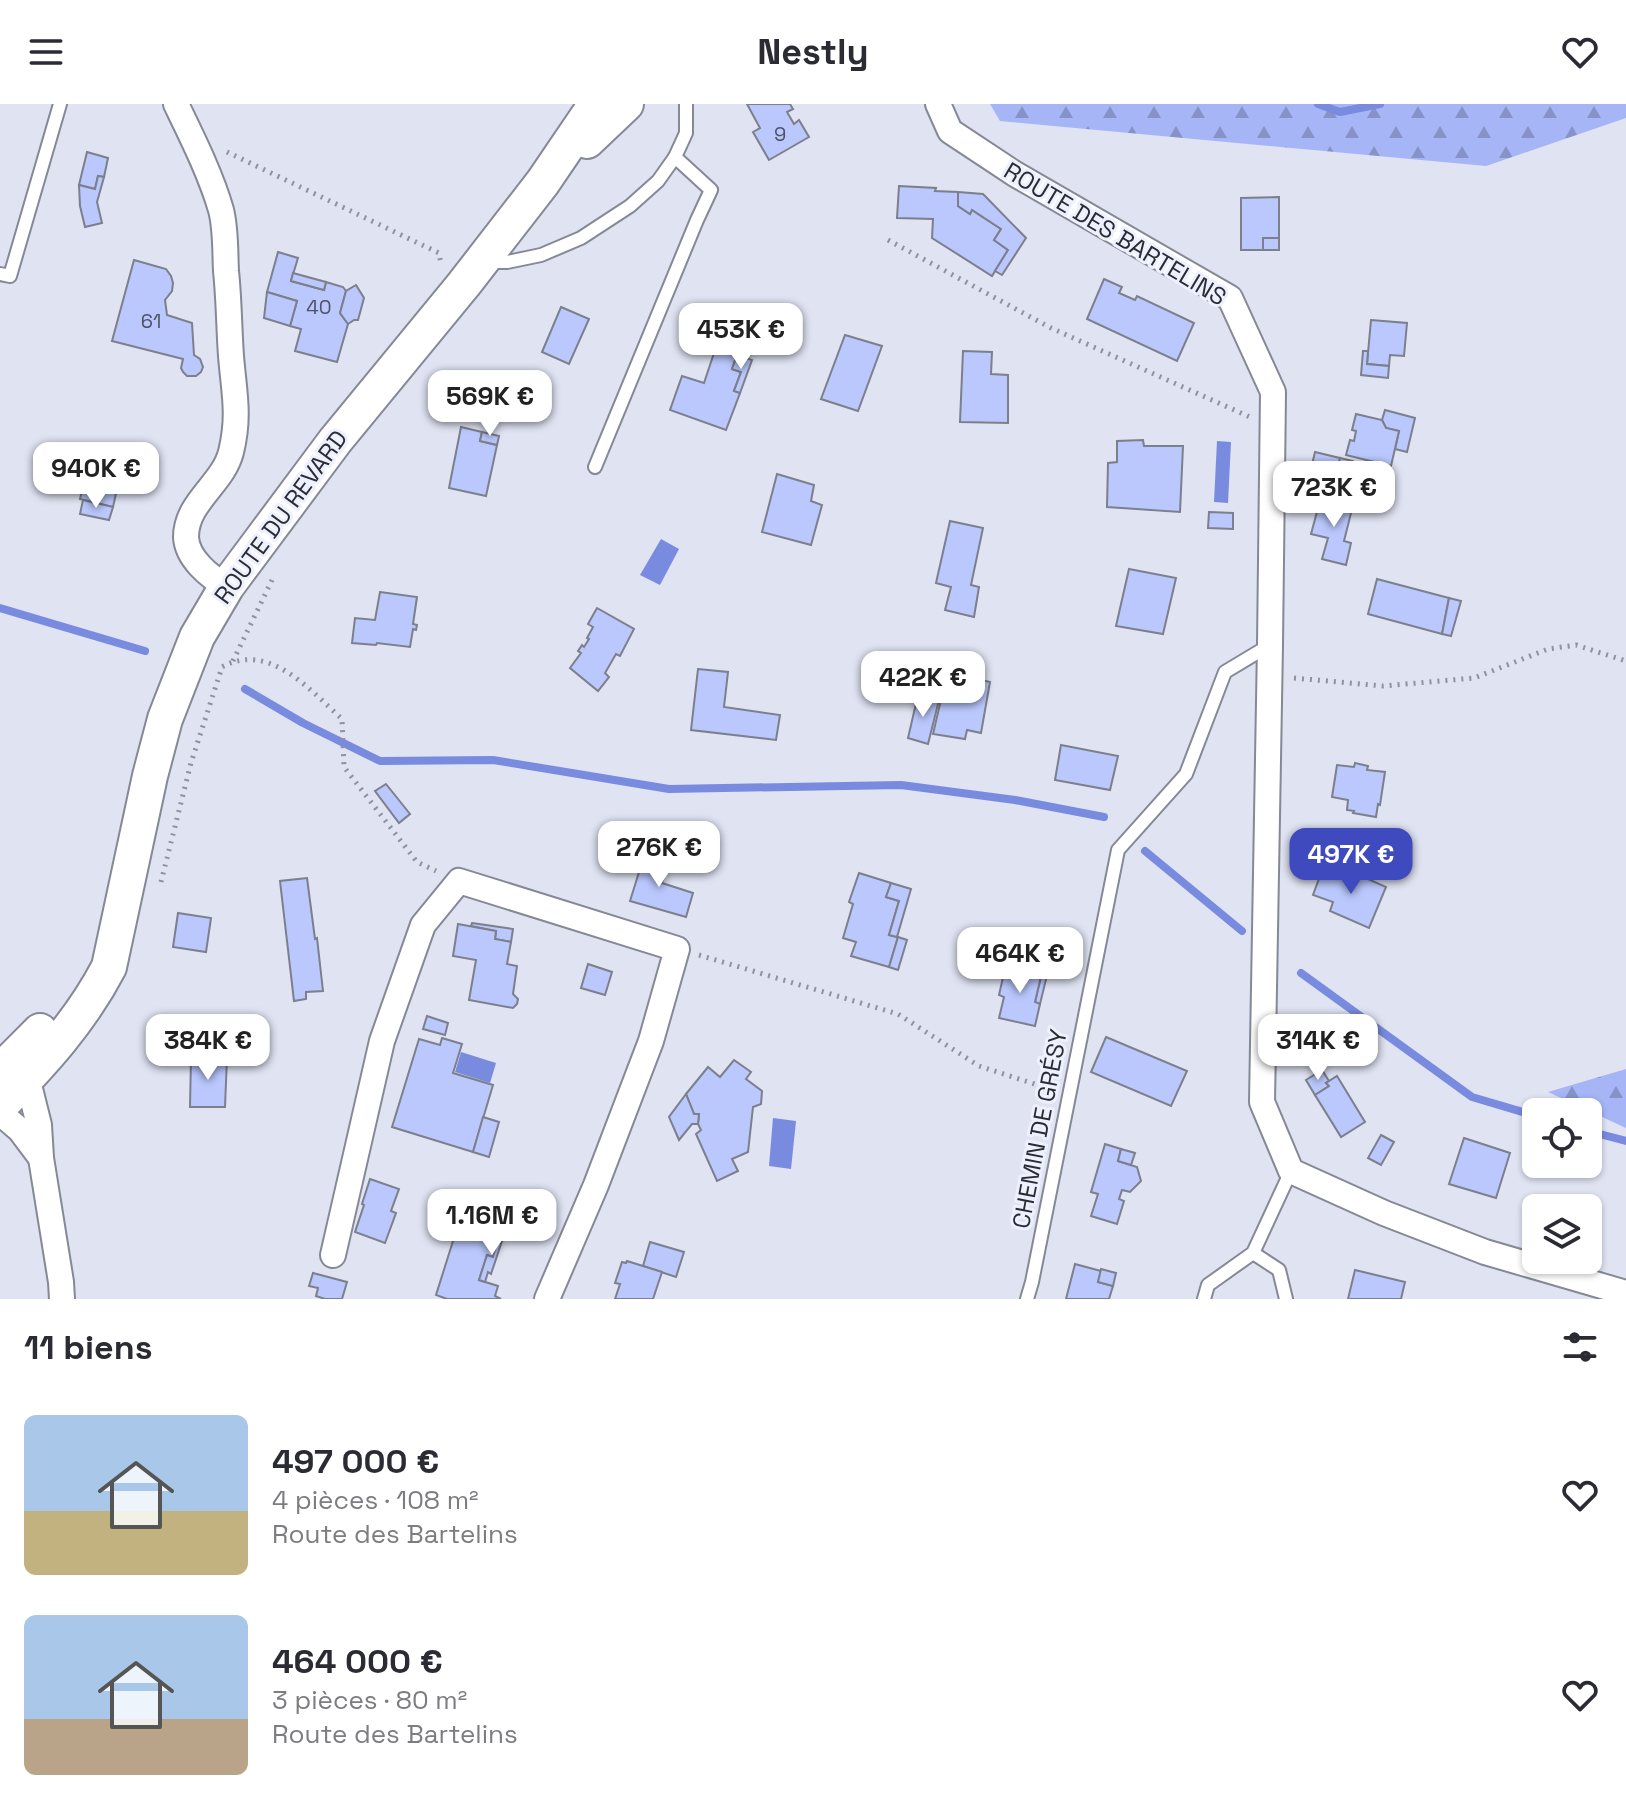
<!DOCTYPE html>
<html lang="fr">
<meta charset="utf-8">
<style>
:root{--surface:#fff;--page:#f7f7f7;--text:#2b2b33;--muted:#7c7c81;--accent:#404abf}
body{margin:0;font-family:"Space Grotesk",sans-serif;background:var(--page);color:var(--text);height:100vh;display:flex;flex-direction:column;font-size:30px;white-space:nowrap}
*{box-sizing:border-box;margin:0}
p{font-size:26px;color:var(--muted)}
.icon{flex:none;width:44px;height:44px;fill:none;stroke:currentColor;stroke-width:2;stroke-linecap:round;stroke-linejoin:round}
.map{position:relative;height:1195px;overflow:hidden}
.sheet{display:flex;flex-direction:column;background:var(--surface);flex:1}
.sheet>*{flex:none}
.fabs{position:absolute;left:1522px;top:994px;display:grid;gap:16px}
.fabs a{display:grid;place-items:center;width:80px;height:80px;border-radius:12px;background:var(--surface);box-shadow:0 2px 6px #0004;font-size:40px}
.price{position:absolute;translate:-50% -68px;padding:0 18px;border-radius:16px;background:#fff;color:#222;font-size:26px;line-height:52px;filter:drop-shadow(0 2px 4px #0008)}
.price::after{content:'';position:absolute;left:50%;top:48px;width:24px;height:18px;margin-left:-12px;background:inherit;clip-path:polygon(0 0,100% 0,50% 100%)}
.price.selected{background:var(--accent);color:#fff}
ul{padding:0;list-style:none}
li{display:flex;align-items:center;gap:24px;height:200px;padding:0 24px}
li span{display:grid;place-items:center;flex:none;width:224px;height:160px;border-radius:12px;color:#555}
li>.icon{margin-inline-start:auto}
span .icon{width:96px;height:96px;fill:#fffc;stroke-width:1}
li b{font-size:34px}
h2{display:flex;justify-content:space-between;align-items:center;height:96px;padding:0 24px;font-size:34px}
header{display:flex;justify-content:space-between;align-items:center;height:104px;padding:0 24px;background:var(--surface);font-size:36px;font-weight:600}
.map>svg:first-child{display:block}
</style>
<header><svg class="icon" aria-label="menu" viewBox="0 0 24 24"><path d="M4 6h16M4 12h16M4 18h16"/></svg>Nestly<svg class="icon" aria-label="heart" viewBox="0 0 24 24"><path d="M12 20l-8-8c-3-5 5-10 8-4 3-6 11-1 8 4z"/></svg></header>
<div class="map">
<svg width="1626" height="1195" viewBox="0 0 1626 1195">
<defs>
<pattern id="forest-firs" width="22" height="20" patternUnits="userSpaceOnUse" patternTransform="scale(2)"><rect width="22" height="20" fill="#a5b5f6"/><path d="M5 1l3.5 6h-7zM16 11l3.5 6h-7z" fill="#8793c8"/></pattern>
</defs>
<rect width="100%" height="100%" fill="#dfe3f2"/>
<g fill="url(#forest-firs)">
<path d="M990,0h636v14l-140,48 -486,-45z"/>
<path d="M1626,965v59l-78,-36z"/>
</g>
<g fill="#798bdf">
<path d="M1217,337l14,1 -3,61 -14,-1z"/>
<path d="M661,435l18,10 -19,36 -20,-10z"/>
<path d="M461,948l35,11 -6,20 -35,-11z"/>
<path d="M773,1014l23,3 -5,48 -22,-3z"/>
</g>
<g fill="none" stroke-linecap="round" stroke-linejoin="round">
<g stroke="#798bdf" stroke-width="8">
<path d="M1318,0l22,8 40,-8"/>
<path d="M0,504l145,43"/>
<path d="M245,585l58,34 77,38 113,-1 176,29 232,-4 114,15 89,17"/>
<path d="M1145,747l97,80"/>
<path d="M1301,869l171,124 64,19"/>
<path d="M1588,1027l38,10"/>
</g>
</g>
<g fill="#bac8fd" stroke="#7c7f8c" stroke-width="2">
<path d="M747,0h43l3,5 -6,3 7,12 5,-4 10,17 -40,23 -16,-28 7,-4z"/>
<path d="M87,48l21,6 -4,19 -6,-1 -3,13 -16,-4z"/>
<path d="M98,72l6,1 -7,25 5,21 -17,4 -5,-21 -1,-21 16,4z"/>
<path d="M899,82l37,2 -1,3 23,1v14l12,8 2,-4 29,19 -7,11 14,10 -16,26 -60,-38 1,-19 -36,-1z"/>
<path d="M958,88l25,2 43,44 -24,37 -7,-4 13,-21 -14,-10 7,-11 -29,-19 -2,4 -12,-8z"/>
<path d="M1279,93v41h-16v12h-22v-52z"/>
<rect x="1263" y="134" width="16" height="12"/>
<path d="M278,148l20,6 -7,23 33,9 2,-8 17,5 3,4 -6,22 8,11 -11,38 -42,-11 6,-22 -11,-3 7,-25 -30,-9z"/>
<path d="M134,156l32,9 5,7 2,7 -1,8 -7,9 2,15 25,8 2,32 6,4 3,8 -2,5 -5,4h-9l-4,-4 -2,-4 2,-9 -71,-18z"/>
<path d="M293,169l33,9 -2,8 -33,-9z"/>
<path d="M1104,175l18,8 -3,6 16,7 2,-4 57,27 -17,38 -90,-42z"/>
<path d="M356,181l8,13 -6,22h-4l-6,4 -8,-11 6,-22z"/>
<path d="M267,188l30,9 -7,25 -26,-8z"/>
<path d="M561,203l28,12 -20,45 -27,-12z"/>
<path d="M1371,216l36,3 -3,33 -14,-1 -1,11 -22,-2z"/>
<path d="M845,231l37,11 -24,65 -37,-12z"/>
<path d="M716,243l21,8 -5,14 9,3 -7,19 6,2 -14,37 -56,-20 12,-34 22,7z"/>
<path d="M963,247l29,1 -1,22 17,1v48l-48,-1z"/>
<path d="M1363,247h5l-1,13 22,2 -1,12 -27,-3z"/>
<path d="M737,251l15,5 -12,33 -6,-2 7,-19 -9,-3z"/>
<path d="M1385,306l30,8 -8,34 -12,-3 4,-18 -13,-3 -4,-8z"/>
<path d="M1356,310l26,6 4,8 13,3 -8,35 -45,-11 4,-15 4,1 2,-10 -4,-1z"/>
<path d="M461,323l21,5 -2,9 17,4 -11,51 -37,-8z"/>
<path d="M482,328l17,4 -2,9 -17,-4z"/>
<path d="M1143,336l1,6h39l-3,66 -73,-5 1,-44 9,-1v-21z"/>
<path d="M86,343l31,8 -2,14 6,2 -8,36 -33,-8 5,-22 -5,-1z"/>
<path d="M1315,348l25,6 -4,18 -25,-7z"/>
<path d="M1340,354l13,3 -4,18 -13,-3z"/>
<path d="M777,370l37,11 -3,16 11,4 -11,40 -49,-13z"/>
<path d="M1321,393l32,8 -9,36 7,2 -5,22 -24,-6 6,-21 -17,-4z"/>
<path d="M83,396l30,7 -4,13 -29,-6z"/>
<path d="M1209,408l24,1v16l-25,-1z"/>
<path d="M950,417l33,7 -12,57 8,2 -5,30 -29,-7 6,-23 -15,-4z"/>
<path d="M1129,465l47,9 -13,56 -47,-8z"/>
<path d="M1377,475l72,19 -7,36 -74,-20z"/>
<path d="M380,488l37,5 -4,27 4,1 -1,5 -3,-1 -3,18 -33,-4 -1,2 -24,-2 3,-25 20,2z"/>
<path d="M1449,494l12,3 -10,35 -9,-2z"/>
<path d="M597,504l37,21 -14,27 -4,-2 -11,19 4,4 -11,14 -28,-23 11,-15 -3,-2 4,-6 2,2 5,-8 -2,-1 6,-11 -5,-3z"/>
<path d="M951,553l29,8 -3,14 13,3 -9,51 -14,-3 -2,9 -32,-5z"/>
<path d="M698,565l30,3 -4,35 56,8 -4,25 -85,-10z"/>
<path d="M918,591l21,5 -11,44 -20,-6z"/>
<path d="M1061,641l57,11 -8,34 -55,-10z"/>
<path d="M1355,659l13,3 -1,4 18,2 -5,33 -2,-1 -2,13 -23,-4 1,-2 -7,-1 1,-10 -16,-3 5,-32 17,2z"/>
<path d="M386,680l24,30 -11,9 -24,-32z"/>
<path d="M647,741l25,8 -3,10 -25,-7z"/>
<path d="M644,752l25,7 -7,20 31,10 -7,24 -56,-16z"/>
<path d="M1323,764l22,9 3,-7 38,17 -17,41 -39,-17 3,-9 -20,-7z"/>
<path d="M859,769l32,10 -5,14 13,4 -10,34 9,2 -9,30 -38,-11 5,-14 -13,-4 10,-34 -4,-2z"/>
<path d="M307,774l8,61 2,-1 6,53 -17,1v7l-12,2 -14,-120z"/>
<path d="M891,779l20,6 -14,48 -8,-2 10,-34 -13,-4z"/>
<path d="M178,809l33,5 -5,34 -33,-5z"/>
<path d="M472,819l41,6 -2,13 -16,-3 1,-8 -25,-5z"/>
<path d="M458,820l38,7 -1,8 16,3 -4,22 10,2 -4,28 5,5 -1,5 -4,4 -44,-8 7,-40 -23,-4z"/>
<path d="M898,833l9,3 -9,30 -9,-3z"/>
<path d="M1009,849l41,10 -10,41 -5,-2 7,-30 -36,-8z"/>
<path d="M588,860l24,8 -7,23 -24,-7z"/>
<path d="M1006,860l36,8 -7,30 5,2 -5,22 -36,-8 5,-21 -5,-2z"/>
<path d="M427,912l21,7 -3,12 -22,-6z"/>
<path d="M1106,933l81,34 -16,35 -80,-34z"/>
<path d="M442,934l20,6 -9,29 40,12 -20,67 -81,-25 27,-88 21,6z"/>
<path d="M191,954h36l-2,49h-35z"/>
<path d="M734,956l17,12 -5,7 16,12 -1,13 -8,3 -5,45 -16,7 6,12 -21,10 -21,-47 5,-4 -3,-6 1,-10h-5l-8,-20 22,-27 12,10z"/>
<path d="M1322,966l7,11 -3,2 3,3 -14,9 -9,-15z"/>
<path d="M1337,972l28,46 -24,15 -26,-42 14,-9 -3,-3z"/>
<path d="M686,990l8,20h5l-1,10h-6l-13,16 -10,-23z"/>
<path d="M483,1013l16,5 -10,35 -16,-5z"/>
<path d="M1381,1031l13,7 -13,23 -13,-7z"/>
<path d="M1464,1034l46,15 -14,45 -47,-14z"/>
<path d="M1105,1040l16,5 -3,12 19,6 4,14 -11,11 -8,-2 -3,9 5,2 -7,23 -26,-8 7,-22 -7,-2z"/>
<path d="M1121,1045l14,4 -4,12 -13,-4z"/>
<path d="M370,1075l29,10 -8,22 5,2 -11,30 -30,-11 9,-27 -2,-1z"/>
<path d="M459,1118l41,13 -7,22 -6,-2 -8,25 19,6 -3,10 6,3h-54l-11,-4z"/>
<path d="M502,1121l5,1 -16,48 -3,-2 -3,10 -6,-2 8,-25 6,2z"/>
<path d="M650,1138l34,10 -8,25 -33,-11z"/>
<path d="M627,1157l35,11 -9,27h-38l5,-15 -5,-1 7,-21 4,1z"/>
<path d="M1075,1160l26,7 -3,11 15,4 -4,13h-43z"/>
<path d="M1101,1165l15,4 -3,13 -15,-4z"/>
<path d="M1355,1166l50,12 -4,17h-53z"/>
<path d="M313,1169l34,9 -5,17h-17l-9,-3 2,-8 -9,-2z"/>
</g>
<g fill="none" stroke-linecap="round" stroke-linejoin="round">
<g stroke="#858895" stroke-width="16">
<g id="lane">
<path d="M486,158h21l34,-7 40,-17 49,-32 28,-25 17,-24"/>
<path d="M0,170l10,2 50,-172"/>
<path d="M595,363l102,-247 14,-30 -36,-33 11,-24v-29"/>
<path d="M1253,1149l26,17 7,29"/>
<path d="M1027,1195l5,-17 86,-432 68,-76 39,-102 45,-27"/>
<path d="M1204,1195l4,-14 45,-32 38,-82"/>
</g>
</g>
<g stroke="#858895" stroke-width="28">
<g id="street">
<path d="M176,0c16,33 35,71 45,106 5,19 4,42 5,61 3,28 3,57 5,85 3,37 9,59 0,96 -8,32 -45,50 -45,85 1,21 23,40 41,49"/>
<path d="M938,0l12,27 65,43 215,124 43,94 -3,253 -8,457 29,69 93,42 101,39 141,41"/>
<path d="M10,974l14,3 6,8 9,36 2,33 20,124 1,17"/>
<path d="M0,1009l20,17 21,28"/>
<path d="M333,1151l49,-214 41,-116 36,-44 218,68 -26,92 -55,144 -49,114"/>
</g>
</g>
<g stroke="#858895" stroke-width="38">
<g id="secondary">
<path d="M587,37l39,-37"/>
<path d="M0,967l40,-40"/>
<path d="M0,1002c42,-43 81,-85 109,-139l41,-191 15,-57 32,-82 30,-51 108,-145 129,-157 79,-102 53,-78"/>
</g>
</g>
<g stroke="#8f929c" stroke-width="5" stroke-dasharray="2 6" stroke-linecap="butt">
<path d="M227,48l212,101 2,11"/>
<path d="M888,136l163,88 199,89"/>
<path d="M233,557l39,-81"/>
<path d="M1294,574l89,8 91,-8 74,-29 28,-4 50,16"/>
<path d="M161,778l30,-119 31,-96c47,-26 88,23 120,52l2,48 73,95 19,9"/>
<path d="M699,851l199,59 81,52 74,24"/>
</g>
<use href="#lane" stroke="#fff" stroke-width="12"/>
<use href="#street" stroke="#fff" stroke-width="24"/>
<use href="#secondary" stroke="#fff" stroke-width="34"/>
</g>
<g text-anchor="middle" stroke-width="6" stroke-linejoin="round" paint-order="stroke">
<g font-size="20" fill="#4e5364">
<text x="780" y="37">9</text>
<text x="319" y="210">40</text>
<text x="151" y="224">61</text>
</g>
<g font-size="24" fill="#2a2c31" stroke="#edf1ff">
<text transform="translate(1115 130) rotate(31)" y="8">ROUTE DES BARTELINS</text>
<text transform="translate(281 413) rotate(-54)" y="8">ROUTE DU REVARD</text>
<text transform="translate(1040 1025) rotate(-79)" y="8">CHEMIN DE GRÉSY</text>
</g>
</g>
</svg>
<div class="fabs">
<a><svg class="icon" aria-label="locate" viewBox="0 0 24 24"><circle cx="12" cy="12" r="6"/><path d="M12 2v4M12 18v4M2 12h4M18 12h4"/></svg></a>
<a><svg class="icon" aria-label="layers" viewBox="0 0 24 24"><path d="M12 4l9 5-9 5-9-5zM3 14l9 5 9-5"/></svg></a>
</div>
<b class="price" style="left:741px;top:267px">453K €</b>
<b class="price" style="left:490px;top:334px">569K €</b>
<b class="price" style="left:96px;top:406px">940K €</b>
<b class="price" style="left:1334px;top:425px">723K €</b>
<b class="price" style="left:923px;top:615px">422K €</b>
<b class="price" style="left:659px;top:785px">276K €</b>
<b class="price selected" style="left:1351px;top:792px">497K €</b>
<b class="price" style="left:1020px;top:891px">464K €</b>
<b class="price" style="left:208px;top:978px">384K €</b>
<b class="price" style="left:1318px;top:978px">314K €</b>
<b class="price" style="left:492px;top:1153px">1.16M €</b>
</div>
<section class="sheet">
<h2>11 biens<svg class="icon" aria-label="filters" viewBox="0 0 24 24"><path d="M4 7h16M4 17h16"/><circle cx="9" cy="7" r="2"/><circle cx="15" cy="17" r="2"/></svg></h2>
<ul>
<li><span style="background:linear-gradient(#a9c7e8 60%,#c2b280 0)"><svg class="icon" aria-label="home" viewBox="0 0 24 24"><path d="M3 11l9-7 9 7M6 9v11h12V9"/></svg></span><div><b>497 000 €</b><p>4 pièces · 108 m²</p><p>Route des Bartelins</p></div><svg class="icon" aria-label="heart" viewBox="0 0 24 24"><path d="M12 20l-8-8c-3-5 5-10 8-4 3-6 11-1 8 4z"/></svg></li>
<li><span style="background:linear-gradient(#a9c7e8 65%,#b9a48a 0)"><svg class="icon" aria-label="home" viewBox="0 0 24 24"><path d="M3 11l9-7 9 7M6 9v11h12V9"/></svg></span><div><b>464 000 €</b><p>3 pièces · 80 m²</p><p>Route des Bartelins</p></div><svg class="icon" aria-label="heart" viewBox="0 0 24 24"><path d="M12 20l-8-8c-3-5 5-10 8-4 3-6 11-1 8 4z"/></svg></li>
</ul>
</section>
